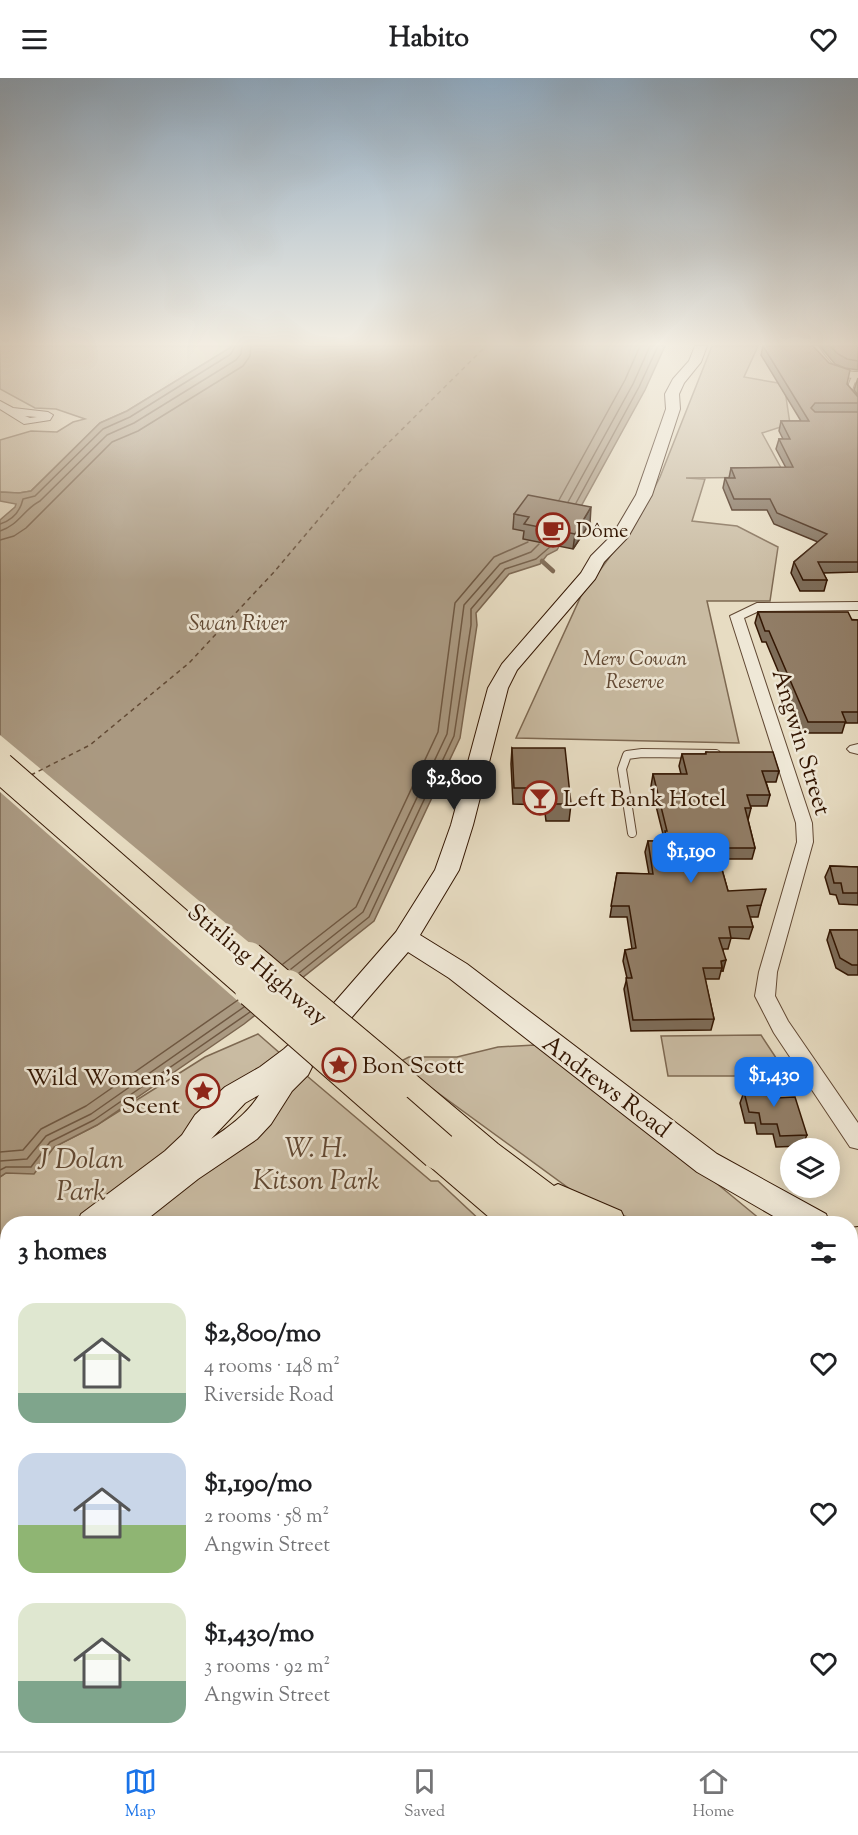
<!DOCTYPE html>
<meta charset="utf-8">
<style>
:root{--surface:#fff;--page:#f2f2f2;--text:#202124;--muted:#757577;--line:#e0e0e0;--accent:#1a73e8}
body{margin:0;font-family:"Sorts Mill Goudy",serif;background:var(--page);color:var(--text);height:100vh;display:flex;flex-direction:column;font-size:22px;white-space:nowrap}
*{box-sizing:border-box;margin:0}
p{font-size:20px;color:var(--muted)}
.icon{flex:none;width:33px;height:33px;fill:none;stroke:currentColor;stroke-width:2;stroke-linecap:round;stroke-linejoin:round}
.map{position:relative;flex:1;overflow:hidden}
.panel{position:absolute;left:0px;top:1138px;width:858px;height:536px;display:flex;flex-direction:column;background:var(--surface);border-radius:24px 24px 0 0;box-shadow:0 3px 15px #0003}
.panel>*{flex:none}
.controls{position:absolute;left:780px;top:1060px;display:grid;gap:12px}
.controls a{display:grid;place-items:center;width:60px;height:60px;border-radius:50%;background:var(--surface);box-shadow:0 3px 15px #0003;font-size:30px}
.price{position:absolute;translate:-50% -51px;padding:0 14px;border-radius:12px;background:var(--accent);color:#fff;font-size:20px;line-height:39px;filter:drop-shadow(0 2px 3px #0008)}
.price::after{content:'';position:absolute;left:50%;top:36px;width:18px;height:14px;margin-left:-9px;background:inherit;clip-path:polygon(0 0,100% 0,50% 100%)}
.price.active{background:#222;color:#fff}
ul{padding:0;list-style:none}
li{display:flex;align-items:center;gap:18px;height:150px;padding:0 18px}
li span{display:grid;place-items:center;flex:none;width:168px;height:120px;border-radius:18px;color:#555}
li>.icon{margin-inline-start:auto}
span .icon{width:72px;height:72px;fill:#fffc;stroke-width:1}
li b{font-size:26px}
h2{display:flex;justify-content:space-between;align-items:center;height:72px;padding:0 18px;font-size:26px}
header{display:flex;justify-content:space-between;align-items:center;height:78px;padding:0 18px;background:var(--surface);font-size:27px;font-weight:700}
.tabs{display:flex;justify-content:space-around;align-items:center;height:84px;border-top:2px solid var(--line);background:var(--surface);font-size:16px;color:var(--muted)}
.tabs a{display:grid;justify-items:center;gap:3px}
.tabs .active{color:var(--accent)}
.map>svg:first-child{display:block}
</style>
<header><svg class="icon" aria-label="menu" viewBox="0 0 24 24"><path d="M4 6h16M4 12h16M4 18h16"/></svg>Habito<svg class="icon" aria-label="heart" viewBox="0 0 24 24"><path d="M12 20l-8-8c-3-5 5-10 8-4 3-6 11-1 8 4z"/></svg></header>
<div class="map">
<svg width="858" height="1673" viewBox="0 0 858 1673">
<rect width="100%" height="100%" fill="#e7dcc2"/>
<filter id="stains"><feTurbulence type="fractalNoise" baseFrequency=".00333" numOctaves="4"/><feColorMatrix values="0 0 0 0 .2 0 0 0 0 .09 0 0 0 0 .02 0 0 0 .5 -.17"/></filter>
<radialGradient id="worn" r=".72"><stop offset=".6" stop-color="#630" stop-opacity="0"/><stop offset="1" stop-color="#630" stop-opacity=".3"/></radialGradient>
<g fill="#c9bba2" stroke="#7e6952" stroke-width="1.5">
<path d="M0,268h233l-106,65 -27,12 -69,68 -12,2 -19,-1v-52l31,-9 26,1 16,-10 12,-3 -29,-10 -21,-1 -35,-19z"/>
<path d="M712,268h46l-14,31 40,7 6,40 -28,9 24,44 -100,1 19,1 -13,42 45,5 41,21 -8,54h-63l32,142 -223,-5 65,-142 60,-82 19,-37z"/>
<path d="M258,956l24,21 -140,118 -68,51h-66l-1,41 -7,3v-91l6,-4h28l20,-26 43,-22 108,-68z"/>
<path d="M761,957l27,41h-120l-7,-40z"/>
<path d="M535,967l158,119 73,60h-113l-47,-13 -21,-11 -188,-137 12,-6h48l41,-10z"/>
<path d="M307,998l124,105h7l46,43h-347z"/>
<path d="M851,1471l7,6v196h-167v-7h159z"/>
</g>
<path fill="#aa9981" stroke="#7b654f" stroke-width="1.5" d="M233,268h432l-20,44 -88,160 -10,5 -7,9 -31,10 -33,39 1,12 -17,113 -86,183 -130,103 -147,101 -43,22 -20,27 -28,-1 -6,4v-657l15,-13 1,-3 -16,-3v-9l19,1 12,-2 69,-68 27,-12z"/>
<path fill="#e7dcc2" d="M0,657l299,249 -42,34 -257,-226z"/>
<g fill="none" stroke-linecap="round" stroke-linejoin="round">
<g stroke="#6f5842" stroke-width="1.5">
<path d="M559,422l66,-120 15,-34"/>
<path d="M568,424l65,-118 17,-38"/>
<path d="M576,425l63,-116 19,-41"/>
<path d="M0,446c13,-4 20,-12 23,-25l12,-3 68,-67 27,-12 101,-63 4,-8"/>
<path d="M0,453c19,-6 24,-22 40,-30l67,-66 27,-12 102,-63 5,-6 1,-8"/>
<path d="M0,462l14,-4 12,-8 86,-86 26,-11 105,-65 7,-10 1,-10"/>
<path d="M283,886l73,-57 82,-175 17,-129 39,-46 34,-15"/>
<path d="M291,891l72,-57 84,-178 17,-129 36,-41 31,-12 8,-8"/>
<path d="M299,895l70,-56 85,-181 17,-111v-16l34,-40 31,-10 15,-13"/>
<path d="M0,1074l23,-2 18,-21 45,-23 152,-106"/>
<path d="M0,1083l27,-2 19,-23 45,-22 153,-107"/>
<path d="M0,1092l6,-3h25l19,-25 44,-22 156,-108"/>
</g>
<path stroke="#7b654f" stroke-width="4.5" d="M542,483l11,10"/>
<path stroke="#634b35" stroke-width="1.5" stroke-dasharray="4.5 4" stroke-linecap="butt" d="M31,697l59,-30 99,-82 85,-91 82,-97 130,-129"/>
<g stroke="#614833" stroke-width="7">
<path id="lane-far1" d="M858,302h-5l-4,11 9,12"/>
</g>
<g stroke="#614833" stroke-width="10">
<path id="lane" d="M632,755l-10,-64 5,-14 15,-2 74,1"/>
</g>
<g stroke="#614833" stroke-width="2">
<g id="street">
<path d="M808,268h10c11,17 18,26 40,26v6c-29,0 -35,-9 -50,-32z"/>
<path d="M0,323l13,7 35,4 5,3 -3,5 -26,4 -24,-15zM25,338l12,1 -7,1z"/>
<path d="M858,524v8l-99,1 -15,7 68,205 1,19 -36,130 -2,24 13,25 70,102v26l-8,-2 -76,-114 -19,-37 4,-24 38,-130 -1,-19 -66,-207 27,-13z"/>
<path d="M858,666v10l-8,-2 -3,-3 3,-3z"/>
<path d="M8,1592v65l-8,3v-64z"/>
<path d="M478,1666h30l1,7h-30z"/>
</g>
</g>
<g stroke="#341703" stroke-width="2">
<g id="secondary">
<path d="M695,268h12l-6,16 -17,21 -5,11 1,15 -28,86 -24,42 -24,25 -9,17 -78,91 -9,18 -35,137 -14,45 -39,65 47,29 250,190 109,60 4,10h-43l-90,-52 -248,-194 -41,-26 -56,65 -44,43 4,7 -4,8 -16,16 -21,33 -14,15 -59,40 -57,45h-64l4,-10 84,-63 17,-16 13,-20 30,-28 35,-20 24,-18 50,-46 62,-71 39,-62 16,-45 37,-137 14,-24 79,-91 10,-17 22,-22 23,-39 30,-86 -1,-15 8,-15 16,-18zM259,1017c-12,19 -29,31 -48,44l34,-36z"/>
<path d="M8,1190v31l-8,3v-31z"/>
</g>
</g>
<g stroke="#341703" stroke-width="2">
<path id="primary" d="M8,1390v72l-8,2v-72z"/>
</g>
<g stroke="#341703" stroke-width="2">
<g id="highway">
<path d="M397,988l13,4 88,74 56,42 4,-2 63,27 6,13h-130l-71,-61 -6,-12 6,-12 9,-3 -51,-44 -5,-11 5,-11z"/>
<path d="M858,1149v38l-8,1v-38z"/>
<path d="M858,1198v40l-8,2v-40z"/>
<path d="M850,1341l8,3v48l-8,-3z"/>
<path d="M850,1401l8,3v50l-8,-4z"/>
</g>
</g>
<use href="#lane-far1" stroke="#efe8d7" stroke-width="5"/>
<use href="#lane" stroke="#efe8d7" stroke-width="8"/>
<use href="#street" fill="#efe8d7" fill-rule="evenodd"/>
<use href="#secondary" fill="#efe8d7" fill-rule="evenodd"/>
<use href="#primary" fill="#e7dcc2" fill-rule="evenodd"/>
<use href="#highway" fill="#e7dcc2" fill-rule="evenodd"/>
<g stroke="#341703" stroke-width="32" stroke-linecap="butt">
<g id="highway-bridge-far1">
<path d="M0,689l256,224"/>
<path d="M249,879l40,34"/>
</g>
</g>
<g stroke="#341703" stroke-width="40" stroke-linecap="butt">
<g id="highway-bridge">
<path d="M254,911l185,162"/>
<path d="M287,911l110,92"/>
</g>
</g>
<use href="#highway-bridge-far1" stroke="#e7dcc2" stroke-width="30"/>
<use href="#highway-bridge" stroke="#e7dcc2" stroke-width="38"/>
</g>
<g fill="#7d6c58" stroke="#341703" stroke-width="1.5">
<path d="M763,268l84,38 11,13v175l-35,1 4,7 -3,11h-24l-9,-18 3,-11 24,-20 -44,-18 -7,-14h-35l-9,-22 2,-10h4l2,-10h55l-10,-19 3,-10h4l-4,-8 2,-10h20l-40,-66z"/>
<path d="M820,268h38v24l-13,-2 -10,-4z"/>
<path d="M858,300v17l-4,-5z"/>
<path d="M514,436l76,9 -17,26 -50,-10 1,-8 -11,-2z"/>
<path d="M758,534l100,8v103h-13l-3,10h-38l-38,-91h-4l-7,-19z"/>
<path d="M512,670l59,56 -2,17h-23l-2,-16 -31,-1 -2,-40z"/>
<path d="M706,674l73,19 -3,11h-10l4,13 -3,11h-17l1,2 -3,12 7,28 -3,11h-33l9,32 33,14 -3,12h-8l3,10 -4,12 -18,-1 -3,11h-5v22h-2l-2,8h-14l9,40 -3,11 -80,1 -7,-42 3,-11 -4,-17 2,-11 7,-1 -5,-32h-17l7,-44 32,1 -4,-22 3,-11h15l1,-3 -13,-52 2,-12h28l-2,-8 3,-12h23z"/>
<path d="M830,788l28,1v38l-19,-1 -3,-9 -6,-1 -5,-17z"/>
<path d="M830,852h28v45h-10l-12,-7 -9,-28z"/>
<path d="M750,1000l25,20 32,37 -5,11 -26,1 -3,-13h-16l-2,-11h-10l-5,-20 4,-11 2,-2z"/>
</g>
<g fill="#665847" stroke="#341703" stroke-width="1.5">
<path d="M591,429l-1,16 -17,26 2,-15z"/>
<path d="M726,882l-3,11h-2l1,-3 -1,-7z"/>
</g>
<g fill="#917d66" stroke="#341703" stroke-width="1.5">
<path d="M763,268h50l16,17 21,7 -3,14 11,13v6h-43l-4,5 4,4h43v150h-40l9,18h-24l-9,-18 33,-28 -50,-21 -7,-14h-36l-9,-21h10l-4,-10 62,-1 -14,-28h11l-9,-18h28z"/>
<path d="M830,268h28v15l-11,-2 -9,-5z"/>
<path d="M528,417l63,12 -16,27 -51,-10 5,-7 -15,-3z"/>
<path d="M758,534h90l4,8h6v92h-16l4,10h-38l-39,-91h-4z"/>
<path d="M512,670h53l6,56h-24l-1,-16h-32z"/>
<path d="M706,674h67l6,19h-17l8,24h-23l4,13h-6l10,40h-39l12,43 38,-2 -5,16 -14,1 6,21h-24l2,11h-12l7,22 -5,1 1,7h-19l11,51 -81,1 -7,-42h6l-7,-28 11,-2 -7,-42h-18l6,-33 36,1 -5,-33h19l-2,-10h2l-14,-57h34l-5,-20h24z"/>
<path d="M830,788l28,1v26h-15l-2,-10h-7z"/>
<path d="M830,852h28v35h-6l-12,-7z"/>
<path d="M750,1000h20l5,20 20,-1 12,38 -27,1 -3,-12h-16l-2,-11 -10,-1 -5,-20 7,-7z"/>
<path d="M44,1666h380l1,7h-382z"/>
</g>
<linearGradient id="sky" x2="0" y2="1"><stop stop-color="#8fa9bf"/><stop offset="0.53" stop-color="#f4efe4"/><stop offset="1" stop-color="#f4efe4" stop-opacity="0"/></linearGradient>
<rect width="858" height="502" fill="url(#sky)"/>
<defs>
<g id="cafe-ring" transform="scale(1.725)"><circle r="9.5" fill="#efe8d7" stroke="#8f2418" stroke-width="1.5"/><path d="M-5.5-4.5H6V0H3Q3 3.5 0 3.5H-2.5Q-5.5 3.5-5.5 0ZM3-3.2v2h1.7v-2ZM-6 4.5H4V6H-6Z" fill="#8f2418"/></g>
<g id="bar-ring" transform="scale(1.725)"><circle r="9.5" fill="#efe8d7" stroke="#8f2418" stroke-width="1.5"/><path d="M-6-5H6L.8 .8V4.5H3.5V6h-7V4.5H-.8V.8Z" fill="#8f2418"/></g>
<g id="sight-ring" transform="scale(1.725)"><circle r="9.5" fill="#efe8d7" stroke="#8f2418" stroke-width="1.5"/><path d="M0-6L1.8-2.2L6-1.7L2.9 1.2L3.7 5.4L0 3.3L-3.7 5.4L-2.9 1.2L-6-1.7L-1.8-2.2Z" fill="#8f2418"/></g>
</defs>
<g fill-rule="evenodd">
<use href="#cafe-ring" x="553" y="452"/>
<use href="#bar-ring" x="540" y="720"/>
<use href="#sight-ring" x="339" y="987"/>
<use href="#sight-ring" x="203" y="1013"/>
</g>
<g text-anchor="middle" stroke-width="5" stroke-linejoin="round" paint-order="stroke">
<g font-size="20" fill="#341703" stroke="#efe8d7" text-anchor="start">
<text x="576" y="459">Dôme</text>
</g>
<g font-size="20" font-style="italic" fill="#614833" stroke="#efe8d7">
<text x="635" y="587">Merv Cowan<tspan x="635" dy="23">Reserve</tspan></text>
</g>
<g font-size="22" font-style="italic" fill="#634b35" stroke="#efe8d7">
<text x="238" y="552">Swan River</text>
</g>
<g font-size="24" fill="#341703" stroke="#efe8d7">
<text transform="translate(802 664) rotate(73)" y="8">Angwin Street</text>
<text transform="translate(258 886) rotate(40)" y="8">Stirling Highway</text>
<text transform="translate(607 1008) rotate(37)" y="8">Andrews Road</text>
</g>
<g font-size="24" fill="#341703" stroke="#efe8d7" text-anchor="start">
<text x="563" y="728">Left Bank Hotel</text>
<text x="362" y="995">Bon Scott</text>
<text x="180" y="1007" text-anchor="end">Wild Women's<tspan x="180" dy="28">Scent</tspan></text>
</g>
<g font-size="28" font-style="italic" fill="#614833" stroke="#efe8d7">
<text x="316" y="1079">W. H.<tspan x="316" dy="32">Kitson Park</tspan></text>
<text x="81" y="1090">J Dolan<tspan x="81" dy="32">Park</tspan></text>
</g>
</g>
<rect width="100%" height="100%" filter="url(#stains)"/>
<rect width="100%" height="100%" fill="url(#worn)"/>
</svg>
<div class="controls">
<a><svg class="icon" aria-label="layers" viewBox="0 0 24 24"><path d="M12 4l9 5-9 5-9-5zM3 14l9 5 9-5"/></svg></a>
</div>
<b class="price active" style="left:454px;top:733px">$2,800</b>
<b class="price" style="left:691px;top:806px">$1,190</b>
<b class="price" style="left:774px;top:1030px">$1,430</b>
<section class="panel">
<h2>3 homes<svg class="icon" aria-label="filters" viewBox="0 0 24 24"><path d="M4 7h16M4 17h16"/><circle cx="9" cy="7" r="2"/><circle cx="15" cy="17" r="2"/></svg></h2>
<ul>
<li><span style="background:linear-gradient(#dfe7d0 75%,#7fa58c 0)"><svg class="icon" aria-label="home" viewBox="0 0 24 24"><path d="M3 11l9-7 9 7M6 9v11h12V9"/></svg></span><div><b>$2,800/mo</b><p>4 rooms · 148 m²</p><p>Riverside Road</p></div><svg class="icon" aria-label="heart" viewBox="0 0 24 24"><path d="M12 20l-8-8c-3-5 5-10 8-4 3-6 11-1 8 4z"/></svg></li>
<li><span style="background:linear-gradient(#c9d6e8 60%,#8fb573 0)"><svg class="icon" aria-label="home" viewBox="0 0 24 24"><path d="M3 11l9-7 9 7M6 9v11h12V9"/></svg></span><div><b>$1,190/mo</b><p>2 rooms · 58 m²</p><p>Angwin Street</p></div><svg class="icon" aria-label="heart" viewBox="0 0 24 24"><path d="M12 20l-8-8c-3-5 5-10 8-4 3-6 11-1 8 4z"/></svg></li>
<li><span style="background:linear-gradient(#dfe7d0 65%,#7fa58c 0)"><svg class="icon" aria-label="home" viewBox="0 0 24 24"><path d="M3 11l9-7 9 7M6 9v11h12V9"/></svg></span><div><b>$1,430/mo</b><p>3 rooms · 92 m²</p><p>Angwin Street</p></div><svg class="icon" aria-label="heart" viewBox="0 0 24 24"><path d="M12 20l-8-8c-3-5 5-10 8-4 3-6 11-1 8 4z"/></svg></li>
</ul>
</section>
</div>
<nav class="tabs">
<a class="active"><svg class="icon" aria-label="map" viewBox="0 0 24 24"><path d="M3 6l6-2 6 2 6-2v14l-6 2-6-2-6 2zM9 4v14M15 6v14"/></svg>Map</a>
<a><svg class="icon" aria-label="saved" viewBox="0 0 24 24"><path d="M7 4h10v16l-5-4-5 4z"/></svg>Saved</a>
<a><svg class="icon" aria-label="home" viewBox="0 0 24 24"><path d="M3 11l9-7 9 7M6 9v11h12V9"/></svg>Home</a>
</nav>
